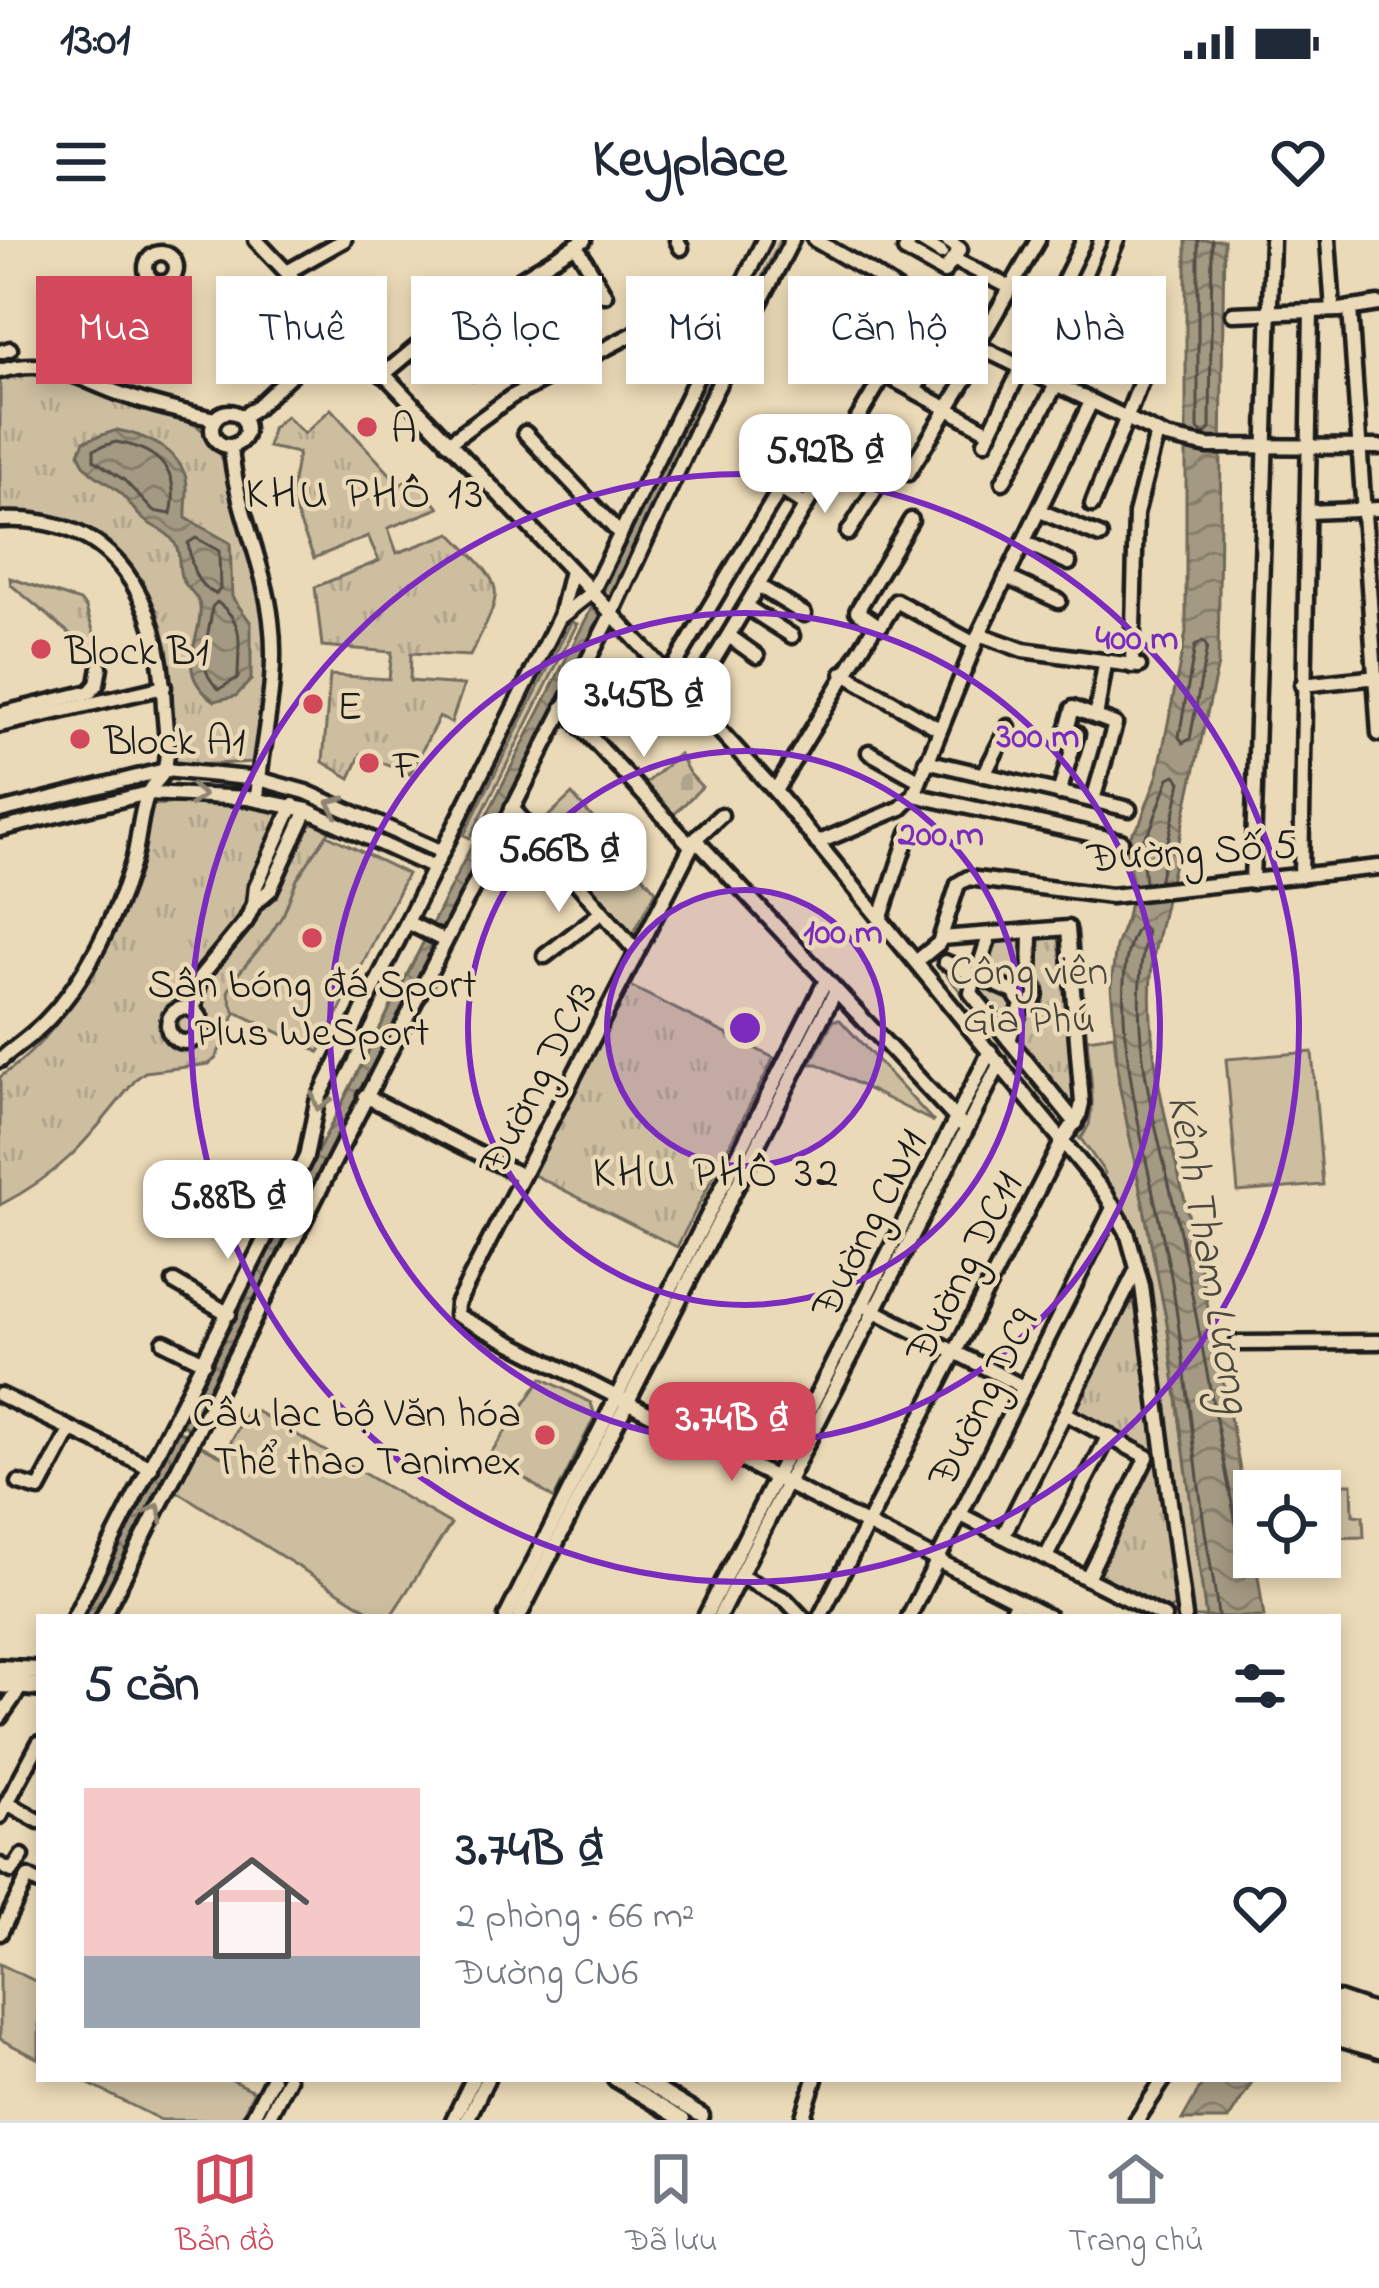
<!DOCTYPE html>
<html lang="vi">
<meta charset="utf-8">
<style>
:root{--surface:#fff;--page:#f6f6f7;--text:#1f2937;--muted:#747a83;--line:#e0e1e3;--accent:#d1495b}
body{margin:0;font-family:"Indie Flower",sans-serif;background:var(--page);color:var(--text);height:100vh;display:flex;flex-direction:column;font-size:45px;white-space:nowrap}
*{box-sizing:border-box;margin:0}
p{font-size:39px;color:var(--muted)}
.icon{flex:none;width:66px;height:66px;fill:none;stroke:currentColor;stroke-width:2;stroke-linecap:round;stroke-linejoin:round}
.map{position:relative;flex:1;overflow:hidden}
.panel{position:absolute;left:36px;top:1374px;width:1305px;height:468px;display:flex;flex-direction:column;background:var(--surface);border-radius:0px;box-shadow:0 6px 18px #0003}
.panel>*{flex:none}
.banner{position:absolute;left:36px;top:36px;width:1308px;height:108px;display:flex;gap:24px}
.fabs{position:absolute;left:1233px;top:1230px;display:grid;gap:24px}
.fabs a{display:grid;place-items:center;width:108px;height:108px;border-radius:0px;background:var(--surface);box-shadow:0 6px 18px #0003;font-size:60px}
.price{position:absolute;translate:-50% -102px;padding:0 27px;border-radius:24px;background:#fff;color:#222;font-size:39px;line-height:78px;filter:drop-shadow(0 3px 6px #0008)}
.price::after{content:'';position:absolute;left:50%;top:72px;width:36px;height:27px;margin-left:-18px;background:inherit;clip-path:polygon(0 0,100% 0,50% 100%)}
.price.on{background:var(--accent);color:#fff}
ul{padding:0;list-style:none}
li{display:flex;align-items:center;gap:36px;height:300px;padding:0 48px}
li+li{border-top:3px solid var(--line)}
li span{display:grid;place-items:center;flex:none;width:336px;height:240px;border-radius:0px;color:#555}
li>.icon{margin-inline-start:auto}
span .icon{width:144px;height:144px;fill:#fffc;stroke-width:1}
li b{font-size:51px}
h2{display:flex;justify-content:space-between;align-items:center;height:144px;padding:0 48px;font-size:51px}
.tag{padding:0 42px;border-radius:0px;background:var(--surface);box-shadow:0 6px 18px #0003;font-size:42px;line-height:108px}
.tag.on{background:var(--accent);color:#fff}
.status{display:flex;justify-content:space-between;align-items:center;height:84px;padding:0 60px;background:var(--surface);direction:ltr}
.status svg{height:33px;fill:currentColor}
header{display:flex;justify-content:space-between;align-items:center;height:156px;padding:0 48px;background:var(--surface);font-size:54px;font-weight:800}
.tab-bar{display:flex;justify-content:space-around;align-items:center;height:168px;border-top:3px solid var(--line);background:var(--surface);font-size:33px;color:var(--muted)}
.tab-bar a{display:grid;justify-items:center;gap:6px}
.tab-bar .on{color:var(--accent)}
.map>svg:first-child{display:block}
</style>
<div class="status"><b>13:01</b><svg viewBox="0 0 49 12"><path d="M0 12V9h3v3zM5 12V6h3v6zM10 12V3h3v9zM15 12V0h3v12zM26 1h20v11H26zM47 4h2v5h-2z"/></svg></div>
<header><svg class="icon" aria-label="menu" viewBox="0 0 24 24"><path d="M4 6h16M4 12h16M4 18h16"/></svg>Keyplace<svg class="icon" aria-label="heart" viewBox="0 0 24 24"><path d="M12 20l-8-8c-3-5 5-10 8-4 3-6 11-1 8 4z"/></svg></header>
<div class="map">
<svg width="1379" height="1880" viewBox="0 0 1379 1880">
<defs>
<pattern id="cemetery-stones" width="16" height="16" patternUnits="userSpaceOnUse" patternTransform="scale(3)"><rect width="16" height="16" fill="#cdbea0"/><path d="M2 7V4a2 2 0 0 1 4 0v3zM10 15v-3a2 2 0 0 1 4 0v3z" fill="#afa389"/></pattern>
<pattern id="park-tufts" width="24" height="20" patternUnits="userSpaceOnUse" patternTransform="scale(3)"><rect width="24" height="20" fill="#cdbea0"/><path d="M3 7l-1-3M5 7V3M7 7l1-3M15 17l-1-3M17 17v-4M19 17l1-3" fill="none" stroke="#afa389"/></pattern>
<pattern id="water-waves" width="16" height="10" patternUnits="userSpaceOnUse" patternTransform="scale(3)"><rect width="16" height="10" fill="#a49982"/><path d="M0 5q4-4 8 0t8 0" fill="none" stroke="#857c6a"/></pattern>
</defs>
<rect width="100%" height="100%" fill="#ebdab7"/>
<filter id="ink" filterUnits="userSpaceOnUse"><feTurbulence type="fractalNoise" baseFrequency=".00833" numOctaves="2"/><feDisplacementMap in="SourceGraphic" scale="24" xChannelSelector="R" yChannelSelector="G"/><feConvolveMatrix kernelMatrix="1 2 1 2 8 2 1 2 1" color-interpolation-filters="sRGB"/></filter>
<g filter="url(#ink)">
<g fill="#cdbea0" stroke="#746d5e" stroke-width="3">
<path d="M571,382l6,2 -107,214 -6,-3z"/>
<path d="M572,554l84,97 -24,45h-5l-92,-107z"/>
<path d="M305,584l102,50 -88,178 -102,-49z"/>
<path d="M833,780h7l94,102 -116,-58h-8z"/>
<path d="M1114,795l5,48 48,240 39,294h-14l-45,-341 -18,-60 -26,-40 2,-3 -24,-34c19,-28 8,-68 6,-100z"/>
<path d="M1312,812l11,133 -85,7 -12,-133z"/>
<path d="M542,1138l49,25 4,13 -41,83 -64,-45z"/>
<path d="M249,1167l202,117 -61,93h-11l-204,-127 23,-46 25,13z"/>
<path d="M1322,1244h30l1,31 10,1 1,21 -39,1z"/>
<path d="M0,1724l39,19v76l-39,-20z"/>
<path d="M79,1839h151l24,12 -14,29h-79z"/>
</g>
<path fill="url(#cemetery-stones)" stroke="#746d5e" stroke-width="3" d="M679,514l10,19 13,14 -33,32 -28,-31z"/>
<g fill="url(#park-tufts)" stroke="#746d5e" stroke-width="3">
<path d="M25,129c43,6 64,20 104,35 25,9 56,11 77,29 19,16 20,45 27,68 6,20 19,39 23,60 16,69 11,132 0,201l-85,4c-4,-23 -1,-42 -1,-65 -3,-81 -29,-159 -115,-180 -17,-5 -37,-4 -55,-6v-139z"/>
<path d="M331,169l69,76 12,-10 27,33 -51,20 9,25 54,-20c56,58 55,51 19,123l-59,-3 -1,28 54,4 -13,38 -12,-6 -29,57 -49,-20 -11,24 -27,-16 7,-87 59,4 3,-27 -70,-6 -7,-59 64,-26 -11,-25 -54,22 -24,-59 8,-46 -30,-6 4,-18 14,-13 18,18z"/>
<path d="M10,338l70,23 6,7 14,45h-7l-82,-68z"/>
<path d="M221,560l40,6 71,21 -35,52 -13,34 -16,25 -34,41 -6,13 7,22 -19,44 -7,6 -64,8 -8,6c-46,57 -69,92 -137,127v-128c81,-55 137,-178 152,-272z"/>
<path d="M1078,691l14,174 -3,20 -9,14 -133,-164 7,-16 22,7 12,-26z"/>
<path d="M628,745l146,73 -97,189 -145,-73z"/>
<path d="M1127,1061l10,4 40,292 -1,8 -9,6 -71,-34 54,-111 -1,-15 -75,-42z"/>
</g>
<g fill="url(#water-waves)" stroke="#6e6759" stroke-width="3">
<path d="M1186,0h38l-6,424 -66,299c-9,88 20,179 39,264 28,129 55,261 73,390h-58l-39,-294 -48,-240 -8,-98 5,-39 11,-29 6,-33 -6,-28 2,-19 11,-14 18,-49 28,-142z"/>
<path d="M117,190c27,5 60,18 69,48 3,12 -1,27 0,40l44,25 2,54 19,26v57l-15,16 -21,5c-44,-29 -12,-62 -15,-94 -2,-14 -15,-18 -19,-31 -3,-9 -1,-19 -4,-28 -8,-19 -22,-18 -34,-29 -9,-8 -16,-20 -25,-28 -17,-14 -32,-16 -39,-38l5,-12z"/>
<path d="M592,367l10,6 -161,320 -11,-5z"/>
<path d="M426,697l11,5 -247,487 -10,-5z"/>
<path d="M178,1190l9,5 -90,182h-13z"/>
<path d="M1205,1839h49l-26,41h-46z"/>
</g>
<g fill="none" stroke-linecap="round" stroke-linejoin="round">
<g stroke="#524e45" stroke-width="3">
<path d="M1198,0v189l6,6 6,-6 2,-189"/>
<path d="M116,202c42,7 65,29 55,72l-18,-3 -29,-31 -30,-20v-11z"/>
<path d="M196,298l23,13 1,38 -4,5c-22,-9 -24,-28 -28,-51z"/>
<path d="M217,362c30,22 21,42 21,76l-19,11c-28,-24 -8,-52 -7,-82z"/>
<path d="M1203,401l4,6 -17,92 -7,4 -4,-6 16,-91z"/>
<path d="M1145,643l-4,-41 10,-14 18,-50 6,-3 6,7 -22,100"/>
<path d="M1218,1377c-3,-36 -12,-72 -16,-108 -10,-76 -18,-152 -30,-227 -12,-75 -79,-298 -32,-357l7,6c-24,103 13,205 34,306 19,95 37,191 55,287l6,8 12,5"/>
</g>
<path stroke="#a49982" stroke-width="9" d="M608,348l175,-348"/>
<g stroke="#1c1c1c" stroke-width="21">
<g id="minor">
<path d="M256,0l336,352 183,199 330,402 22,39 15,54 43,331"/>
<path d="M677,0l4,8"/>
<path d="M815,0l59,34 103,72 189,91 42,9 171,1"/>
<path d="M911,0l-6,10 39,22 16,-23 -13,-9"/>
<path d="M920,0l21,13"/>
<path d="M1328,0l5,70"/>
<path d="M576,5l29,50"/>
<circle cx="161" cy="28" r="15"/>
<path d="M953,19l56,28"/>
<path d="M535,30l37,57"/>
<path d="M287,32l57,-32"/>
<path d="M485,60l40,54"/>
<path d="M1350,68l29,426"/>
<path d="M1233,74l107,-4 39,-6"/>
<path d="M437,90l36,42"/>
<path d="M516,102l48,-27"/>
<path d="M977,106l61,-106"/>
<path d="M0,112l10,-3"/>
<path d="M455,112l48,-28"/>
<path d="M0,131c52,-15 75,7 121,23 30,11 62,18 94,25"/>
<path d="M882,133l108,59"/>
<path d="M383,135l54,-45 147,-90"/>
<path d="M914,150l37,-60"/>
<circle cx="229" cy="189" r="17"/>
<path d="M241,177l15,-9 83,-79"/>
<path d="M525,193l94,100"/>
<path d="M845,196l63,37 76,-124"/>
<path d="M985,202l99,-202"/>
<path d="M448,203l63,-46 163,-84 31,53"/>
<path d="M231,207c4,61 33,113 40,173 8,61 -9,119 -14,178"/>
<path d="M1003,242l53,-97 61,-145"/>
<path d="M1092,265l61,-154"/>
<path d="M1040,271l60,25"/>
<path d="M1309,272l70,-3"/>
<path d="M0,280c118,-6 161,82 164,187 1,17 6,47 0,64 -3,8 -13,14 -16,22 -9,22 -9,50 -16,72 -16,51 -46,114 -83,153 -14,16 -33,28 -49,42"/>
<path d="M848,293l44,-70"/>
<path d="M1024,302l45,21"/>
<path d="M1006,337l53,24"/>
<path d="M759,346l45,28"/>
<path d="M747,367l45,29"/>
<path d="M560,376l11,-45"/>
<path d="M876,384l-19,-13 54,-91"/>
<path d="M979,394l44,16 116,16"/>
<path d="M729,396l28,20"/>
<path d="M1132,426l4,-152 21,-81"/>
<path d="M843,433l96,56"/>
<path d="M669,435l111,-186 24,15"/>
<path d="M1302,445l76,-8"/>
<path d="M691,458l231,-387"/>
<path d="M563,467l128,139"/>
<path d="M0,474l90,-22 7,-8 3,-17"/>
<path d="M1096,477l9,-53"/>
<path d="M0,485l164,-38"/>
<path d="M869,512l50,28"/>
<path d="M926,521l203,48"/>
<path d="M984,535l24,-48"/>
<path d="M775,551l101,-167 5,1 15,-24 79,43"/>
<path d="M1059,553l18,-59 -10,-4 6,-22 42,16 -22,76"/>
<path d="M914,555l207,46"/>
<path d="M512,568l125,144"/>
<path d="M0,571l165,-41 94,9 47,13 136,60"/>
<path d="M721,575l-26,24 -238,465 -1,11 593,302"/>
<path d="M0,589l148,-36 100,5 59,12 127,58"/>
<path d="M695,599l266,285"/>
<path d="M817,603l84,-35 13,-13 65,-161 112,-232"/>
<path d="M1301,636l10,-565"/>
<path d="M1252,642l20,-642"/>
<path d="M255,663l15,-13 37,-80"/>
<path d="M881,677l28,-85"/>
<path d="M407,682l38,19"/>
<path d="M545,716l57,-44"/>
<path d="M917,721l22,-18 19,-59 10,-6 143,18 268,-29"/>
<path d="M945,722l71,31"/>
<path d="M978,731l11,-35"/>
<path d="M975,738l-4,15 105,130"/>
<circle cx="1026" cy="753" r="10"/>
<path d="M1030,743l1,-52"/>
<path d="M194,768l6,-31 46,-56 8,-17 2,-18 37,-81"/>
<circle cx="185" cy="785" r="17"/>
<path d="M1009,800l14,-38"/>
<path d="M365,856l157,80"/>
<path d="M174,1042l55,32"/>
<path d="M869,1068l154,79"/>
<path d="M164,1102l40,20"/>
<path d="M1237,1103l142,-1"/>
<path d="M0,1155l151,73"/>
<path d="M1065,1173l82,44 -60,121"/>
<path d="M19,1243l20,6 31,-58"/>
<path d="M959,1274l205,103"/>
<path d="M1003,1296l134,-267"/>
<path d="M1046,1317l63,-122"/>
<path d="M740,1336l46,24 16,17"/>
<path d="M74,1377l232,-460 11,-55 242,-484 33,-26 172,-352"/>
<path d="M103,1377l509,-1004 97,-210 83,-163"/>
<path d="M506,1377l320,-637"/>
<path d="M519,1377l317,-627"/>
<path d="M705,1377l285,-566"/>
<path d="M719,1377l281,-554"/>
<path d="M820,1377l244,-479 15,-22 3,-13 -14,-175 -127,10"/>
<path d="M909,1377l205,-411"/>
<path d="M1009,1377l8,-16"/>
<path d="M0,1477l25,-36"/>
<path d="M7,1563l32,18"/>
<path d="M0,1576l39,-73"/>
<path d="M0,1625l12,6 10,-15"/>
<path d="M0,1693l28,-56 11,6"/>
<path d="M1338,1759l41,14"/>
<path d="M1338,1799l41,12"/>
<path d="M615,1839l68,41"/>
<path d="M640,1839l62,37"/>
<path d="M251,1880l21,-41"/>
<path d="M267,1880l21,-41"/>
<path d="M453,1880l20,-41"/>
<path d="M467,1880l20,-41"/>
<path d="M802,1880l13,-41"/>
<path d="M1137,1880l27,-41"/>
</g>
</g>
<g stroke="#1c1c1c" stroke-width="26">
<g id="major">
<path d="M0,1429l39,2"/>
<path d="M0,1444l39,3"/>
<path d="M1338,1770l41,14"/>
<path d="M1338,1786l41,14"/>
</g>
</g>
<use href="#minor" stroke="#ebdab7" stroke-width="12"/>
<use href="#major" stroke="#ebdab7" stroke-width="16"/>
</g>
<defs><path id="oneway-chevron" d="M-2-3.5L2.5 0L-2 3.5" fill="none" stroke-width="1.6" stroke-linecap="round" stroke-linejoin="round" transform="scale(3)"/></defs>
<g stroke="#8e8471">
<use href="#oneway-chevron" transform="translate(197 555) rotate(3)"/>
<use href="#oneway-chevron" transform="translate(335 565) rotate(-156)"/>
<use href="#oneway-chevron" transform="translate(320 862) rotate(109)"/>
<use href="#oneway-chevron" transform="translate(155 1272) rotate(-64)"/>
</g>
</g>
<circle cx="745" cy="788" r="138" fill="#7b2cbf" fill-opacity=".12"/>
<g fill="none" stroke="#7b2cbf" stroke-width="6">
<circle cx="745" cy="788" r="138"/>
<circle cx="745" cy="788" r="277"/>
<circle cx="745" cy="788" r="415"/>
<circle cx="745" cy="788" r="554"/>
</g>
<g fill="#d1495b" stroke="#ebdab7" stroke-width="4.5">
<circle cx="367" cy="187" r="12"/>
<circle cx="41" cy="409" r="12"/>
<circle cx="313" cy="464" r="12"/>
<circle cx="80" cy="499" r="12"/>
<circle cx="369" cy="523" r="12"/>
<circle cx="312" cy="698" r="12"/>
<circle cx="545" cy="1195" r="12"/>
</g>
<g text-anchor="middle" stroke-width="9" stroke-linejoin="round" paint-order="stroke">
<g font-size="42" fill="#1c1c1c" stroke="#ebdab7" text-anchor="start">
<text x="391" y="202">A</text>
<text x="65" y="424">Block B1</text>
<text x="337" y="479">E</text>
<text x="104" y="514">Block A1</text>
<text x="393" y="538">F</text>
<text x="312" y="757" text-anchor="middle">Sân bóng đá Sport<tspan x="312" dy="48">Plus WeSport</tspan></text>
<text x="521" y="1186" text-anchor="end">Câu lạc bộ Văn hóa<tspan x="521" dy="48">Thể thao Tanimex</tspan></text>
</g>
<g font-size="42" fill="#1c1c1c" stroke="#ebdab7">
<text transform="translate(1192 609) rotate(-4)" y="15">Đường Số 5</text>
<text transform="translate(536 837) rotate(-63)" y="15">Đường DC13</text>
<text transform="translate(867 983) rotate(-63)" y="15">Đường CN11</text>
<text transform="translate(962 1026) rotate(-63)" y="15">Đường DC11</text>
<text transform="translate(981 1157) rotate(-63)" y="15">Đường DC9</text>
</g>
<g font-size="42" fill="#48443d" stroke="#ebdab7">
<text x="1029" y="744">Công viên<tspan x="1029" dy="48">Gia Phú</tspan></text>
</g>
<g font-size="45" letter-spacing="3" fill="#1c1c1c" stroke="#ebdab7">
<text x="366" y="267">KHU PHỐ 13</text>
<text x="717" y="946">KHU PHỐ 32</text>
</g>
<g font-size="45" font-style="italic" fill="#4c4840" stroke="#ebdab7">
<text transform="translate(1212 1013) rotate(80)" y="16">Kênh Tham Lương</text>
</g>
</g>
<circle cx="745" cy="788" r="18" fill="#7b2cbf" stroke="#ebdab7" stroke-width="6"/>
<g font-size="36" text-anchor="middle" font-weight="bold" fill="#7b2cbf" stroke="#ebdab7" stroke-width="9" stroke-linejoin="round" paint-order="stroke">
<text x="1137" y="409">400 m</text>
<text x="1038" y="507">300 m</text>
<text x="941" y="605">200 m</text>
<text x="843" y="703">100 m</text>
</g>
</svg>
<div class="fabs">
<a><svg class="icon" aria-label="locate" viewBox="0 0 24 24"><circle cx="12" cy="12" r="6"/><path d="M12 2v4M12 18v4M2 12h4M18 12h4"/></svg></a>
</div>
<b class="price" style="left:825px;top:276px">5.92B ₫</b>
<b class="price" style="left:644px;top:520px">3.45B ₫</b>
<b class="price" style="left:559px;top:675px">5.66B ₫</b>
<b class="price" style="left:228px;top:1022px">5.88B ₫</b>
<b class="price on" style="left:732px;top:1244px">3.74B ₫</b>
<div class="banner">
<a class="tag on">Mua</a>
<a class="tag">Thuê</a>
<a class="tag">Bộ lọc</a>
<a class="tag">Mới</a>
<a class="tag">Căn hộ</a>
<a class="tag">Nhà</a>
</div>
<section class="panel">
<h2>5 căn<svg class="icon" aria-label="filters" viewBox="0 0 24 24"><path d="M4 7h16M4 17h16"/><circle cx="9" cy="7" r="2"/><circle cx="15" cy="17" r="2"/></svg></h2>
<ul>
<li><span style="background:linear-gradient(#f6c9c9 70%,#9aa5b1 0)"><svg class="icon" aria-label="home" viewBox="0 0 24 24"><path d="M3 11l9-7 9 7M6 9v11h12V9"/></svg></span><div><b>3.74B ₫</b><p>2 phòng · 66 m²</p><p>Đường CN6</p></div><svg class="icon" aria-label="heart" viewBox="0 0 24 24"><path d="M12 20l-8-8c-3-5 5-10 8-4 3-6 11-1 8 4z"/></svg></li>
</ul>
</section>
</div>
<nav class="tab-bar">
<a class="on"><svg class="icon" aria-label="map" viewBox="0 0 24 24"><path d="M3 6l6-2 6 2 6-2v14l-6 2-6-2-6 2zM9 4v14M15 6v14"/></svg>Bản đồ</a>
<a><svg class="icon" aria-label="saved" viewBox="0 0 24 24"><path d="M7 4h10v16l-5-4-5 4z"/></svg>Đã lưu</a>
<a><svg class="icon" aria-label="home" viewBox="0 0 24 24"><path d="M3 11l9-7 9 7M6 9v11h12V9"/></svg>Trang chủ</a>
</nav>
